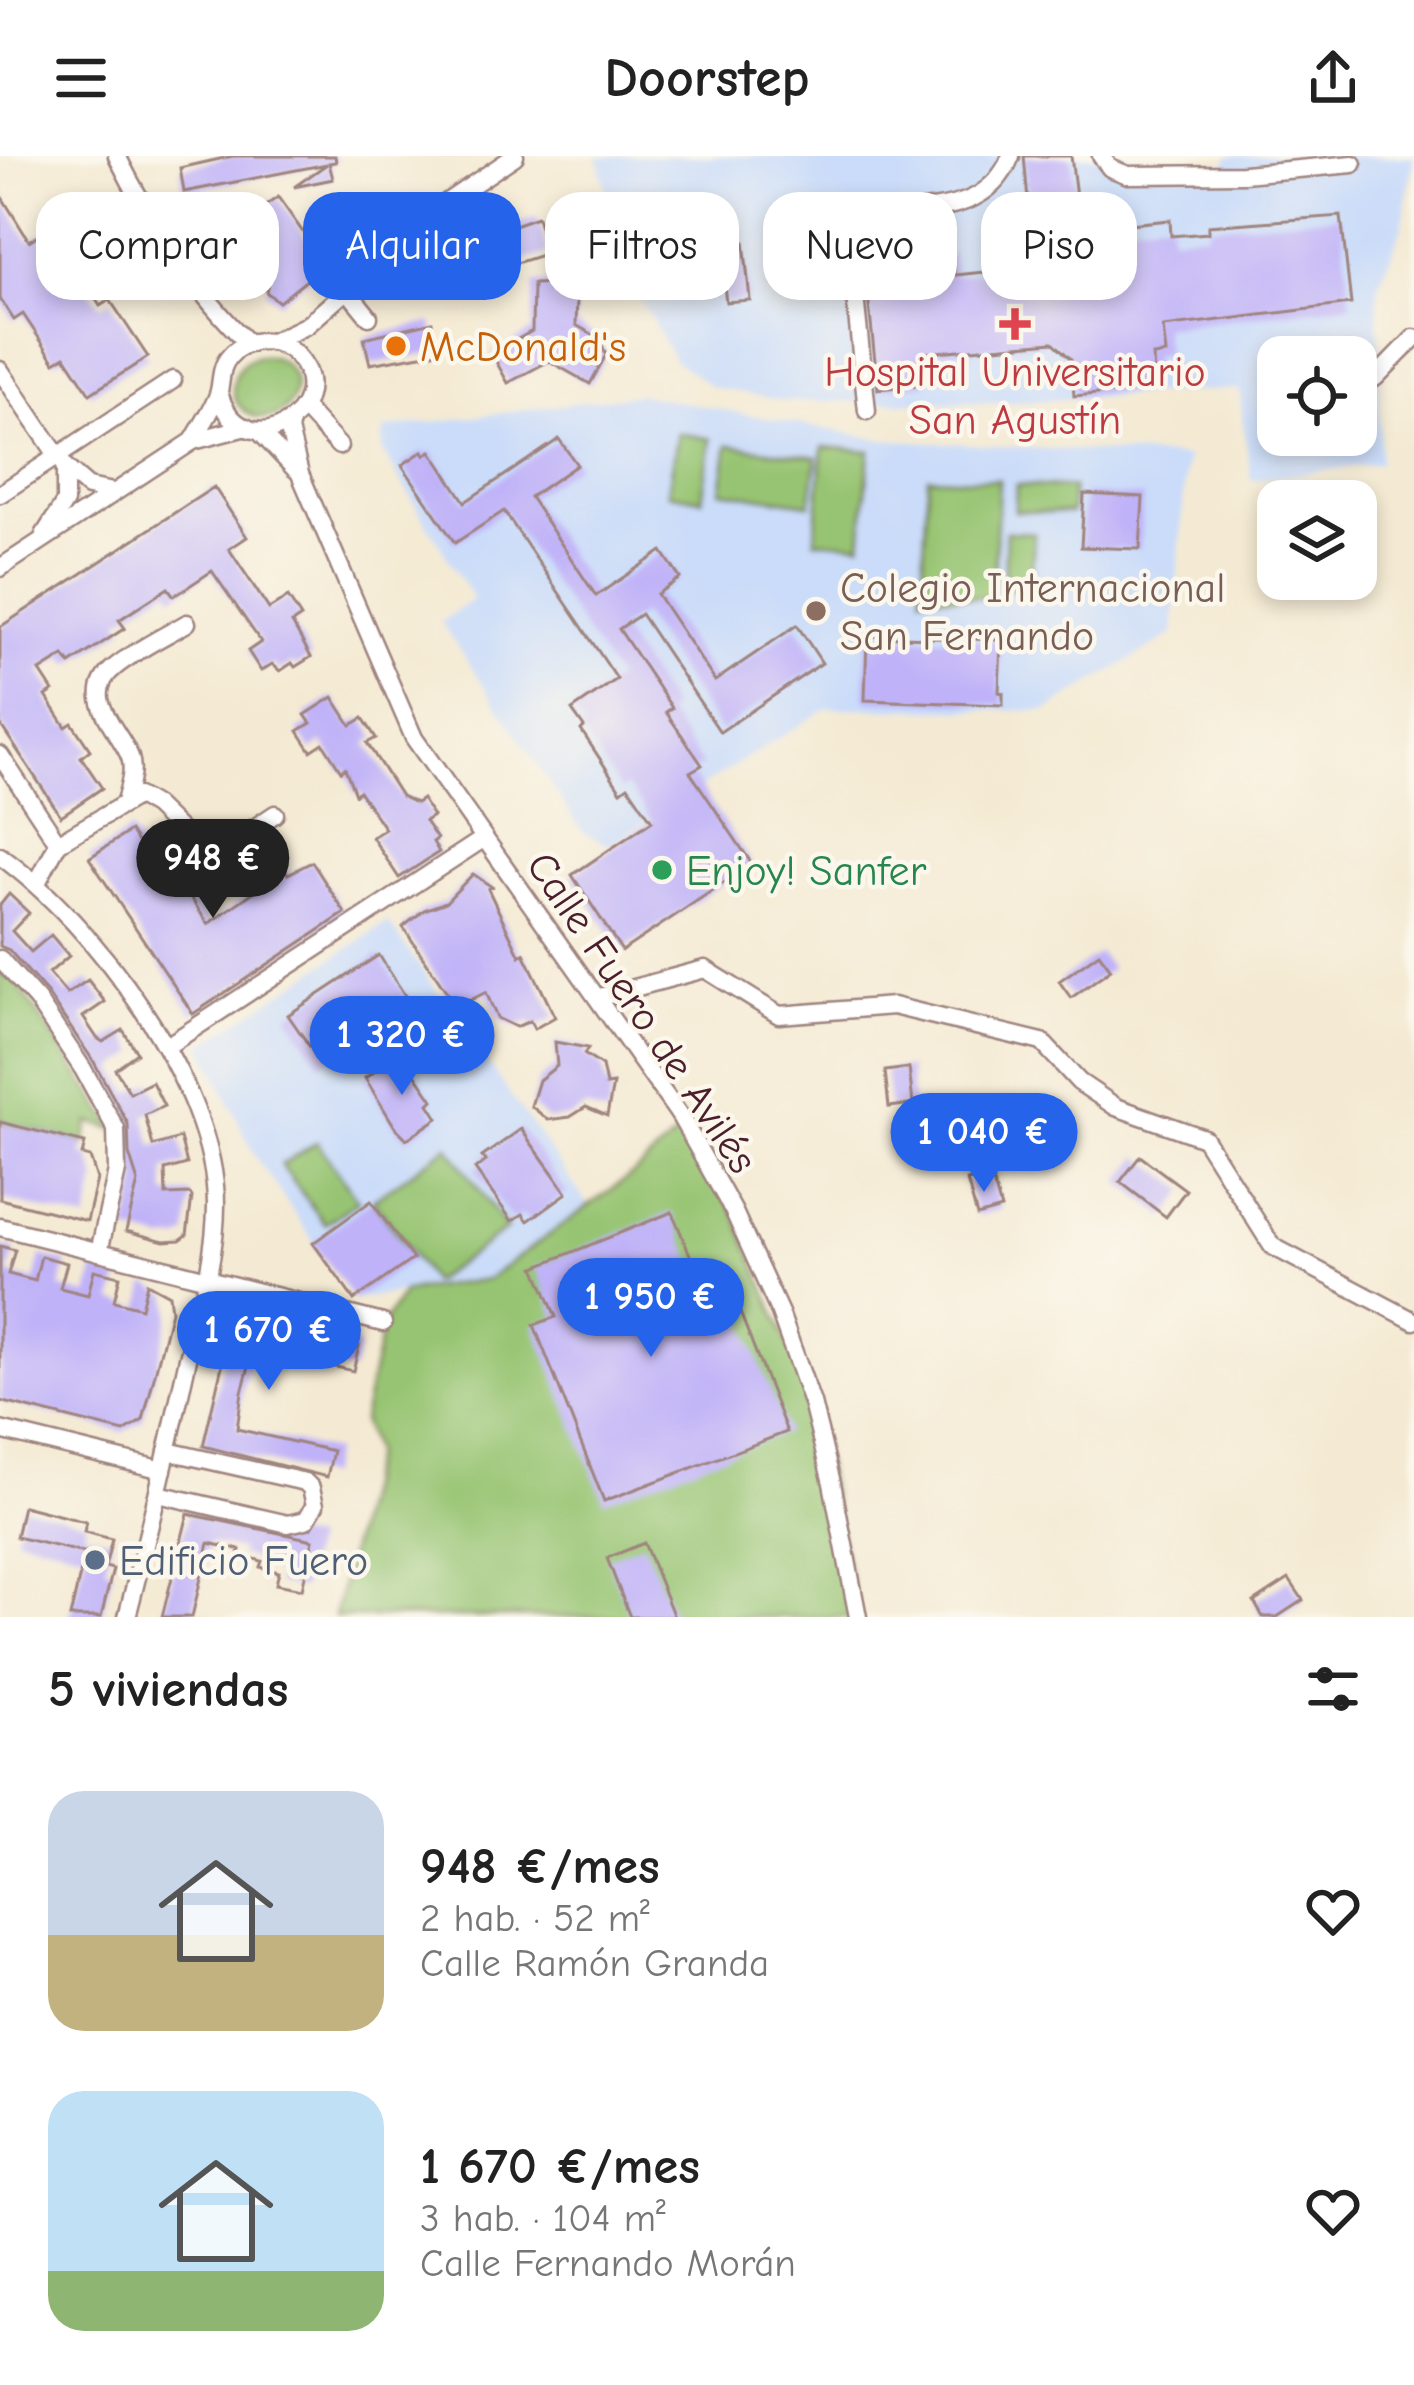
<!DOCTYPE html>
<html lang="es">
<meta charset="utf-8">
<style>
:root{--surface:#fff;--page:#f2f2f2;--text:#222;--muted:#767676;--accent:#2563eb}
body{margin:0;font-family:"Comic Neue",sans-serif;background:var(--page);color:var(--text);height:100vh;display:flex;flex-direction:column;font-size:45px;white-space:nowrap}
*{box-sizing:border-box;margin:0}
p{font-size:39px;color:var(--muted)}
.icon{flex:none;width:66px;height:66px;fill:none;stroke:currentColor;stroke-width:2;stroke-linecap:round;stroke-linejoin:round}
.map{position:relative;height:1461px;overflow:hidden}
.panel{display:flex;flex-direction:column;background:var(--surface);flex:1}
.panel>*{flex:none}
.hud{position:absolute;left:36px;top:36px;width:1344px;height:108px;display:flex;gap:24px}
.tools{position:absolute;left:1257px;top:180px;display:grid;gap:24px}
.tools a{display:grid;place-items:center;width:120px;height:120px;border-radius:24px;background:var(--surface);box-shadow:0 6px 18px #0003;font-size:60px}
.price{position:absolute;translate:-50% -102px;padding:0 27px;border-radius:42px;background:var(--accent);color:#fff;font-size:39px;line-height:78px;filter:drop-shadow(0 3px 6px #0008)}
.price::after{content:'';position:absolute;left:50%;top:72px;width:36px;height:27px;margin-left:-18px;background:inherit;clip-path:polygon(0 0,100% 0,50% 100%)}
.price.on{background:#222;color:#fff}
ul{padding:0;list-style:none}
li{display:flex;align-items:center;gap:36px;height:300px;padding:0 48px}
li span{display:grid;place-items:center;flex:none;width:336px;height:240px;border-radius:36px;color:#555}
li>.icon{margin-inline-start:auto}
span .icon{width:144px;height:144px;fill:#fffc;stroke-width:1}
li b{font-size:51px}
h2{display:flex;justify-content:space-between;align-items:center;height:144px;padding:0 48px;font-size:51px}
.tag{padding:0 42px;border-radius:36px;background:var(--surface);box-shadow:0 6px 18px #0003;font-size:42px;line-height:108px}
.tag.on{background:var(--accent);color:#fff}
header{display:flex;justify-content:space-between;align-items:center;height:156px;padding:0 48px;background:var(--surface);font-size:54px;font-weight:700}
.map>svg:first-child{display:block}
</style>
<header><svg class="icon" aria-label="menu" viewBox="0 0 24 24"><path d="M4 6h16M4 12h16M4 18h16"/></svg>Doorstep<svg class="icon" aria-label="share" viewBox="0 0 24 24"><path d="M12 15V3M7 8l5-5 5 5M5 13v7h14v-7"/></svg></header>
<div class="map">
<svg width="1414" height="1461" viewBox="0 0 1414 1461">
<rect width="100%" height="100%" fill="#fbf7ec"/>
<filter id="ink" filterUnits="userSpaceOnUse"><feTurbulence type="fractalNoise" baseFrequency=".00833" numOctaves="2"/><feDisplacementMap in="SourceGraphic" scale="24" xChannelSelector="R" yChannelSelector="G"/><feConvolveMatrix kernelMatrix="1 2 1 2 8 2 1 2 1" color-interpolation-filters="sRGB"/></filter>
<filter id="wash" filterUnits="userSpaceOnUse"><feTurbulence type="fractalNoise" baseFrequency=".004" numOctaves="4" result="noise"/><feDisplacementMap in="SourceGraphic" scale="48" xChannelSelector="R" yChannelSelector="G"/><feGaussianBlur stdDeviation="2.7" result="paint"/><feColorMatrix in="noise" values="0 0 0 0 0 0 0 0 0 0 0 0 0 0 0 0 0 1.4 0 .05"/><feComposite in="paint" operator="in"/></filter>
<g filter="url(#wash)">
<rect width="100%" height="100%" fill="#f4ead3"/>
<g fill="#cadcf9" fill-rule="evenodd">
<path d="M597,0h515l114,9 2,-9h186l-12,72 -24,58 2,177 -129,17 -12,-91 -240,14 -215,-2 -72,-14 -38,-27 -39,-70zM1278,201h78v78h-78z"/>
<path d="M639,238l240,45 308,18 -14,177 -127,77 -219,-3 -218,137 -27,-14 -141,-209 32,-23 -91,-149 2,-21z"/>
<path d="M388,766l200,283 -100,74 -134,21 -100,-145 -52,-110z"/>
</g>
<g fill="#97c472" stroke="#70724e" stroke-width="3">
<circle cx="264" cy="231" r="31"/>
<path d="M678,277l33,6 -9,60 -34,-6z"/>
<path d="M728,289l89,12 -7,47 -89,-13z"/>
<path d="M823,291l47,4 -9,93 -46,-4z"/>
<path d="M928,321l71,3 -6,118 -71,-3z"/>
<path d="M1016,329l56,3 -1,25 -56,-2z"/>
<path d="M1006,376l28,1 -3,56 -27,-1z"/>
<path d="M0,803l116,170 -27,-7 -4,21 -85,-21z"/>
<path d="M686,971l48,85 78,191 46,214h-524l39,-164 -11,-33 21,-97 21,-31 84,-13 145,-105z"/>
<path d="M317,986l41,59 -33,23 -44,-59z"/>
<path d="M448,990l59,83 -75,53 -59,-82z"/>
</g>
<g id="blocks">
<g fill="#c0b2f8">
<path d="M233,0h102l1,6 -7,1 4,16 -39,8 33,-23 -143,28 -4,-24z"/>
<path d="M1024,0h47l9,73 90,-9 1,16 37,-3v-7l133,-10 10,88 -188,23 3,27 -13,2 1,20 -9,1v13l-71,6 -3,-37 -18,-17 -129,11 3,31 -49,5 -16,-150 2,-10 46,-5 3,34 39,-5 3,22 79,-8z"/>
<path d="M0,38l29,47 11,-7 31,47 9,-6 20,31 10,-6 38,57 -58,37 -25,-38 -10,6 -32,-48 -9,6 -14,-21z"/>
<path d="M278,41l48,68 -47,37 -13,-10 4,-15 -35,-50z"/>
<path d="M537,61l11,36 -60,19 -11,-34z"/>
<path d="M744,86l6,58 -24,2 -7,-57z"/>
<path d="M566,127l11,15 -1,27 23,13 7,17 -16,29 -41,-23 -41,22 -16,-29 40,-23 1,-47z"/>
<path d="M432,166l6,30 -68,12 -6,-26z"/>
<path d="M559,283l18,26 -47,32 66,99 66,-45 18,27 -23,16 58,87 82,-56 25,38 -102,69 -79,-118 -22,15 53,79 -6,4 36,53 -12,7 62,92 -130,87 -50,-76 80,-54 -24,-35 -7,5 -40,-61 3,-3 -12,-17 45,-31 -113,-168 -49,32 -53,-78 21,-14 2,4 6,-4 34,51z"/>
<path d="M214,331l33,50 -18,12 40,60 19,-12 13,20 -9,6 19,34 -16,10 -3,-4 -12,8 -8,-7 -11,7 -13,-20 13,-9 -49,-71 -38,25 -6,-8 -49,32 6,8 -55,36 -6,-8 -24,15 13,20 -7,5 20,31 6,-4 18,27 -9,7 21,31 -41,28 -61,-92v-97z"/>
<path d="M1084,338l59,3 -3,52 -59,-2z"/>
<path d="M867,480l134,4 -2,52 4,1v12l-138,-5z"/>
<path d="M333,541l18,28 12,-7 13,20 -9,5 34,53 15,7 6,-4 11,17 -8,5 12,18 -4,3 6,10 -40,26 -27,-41 13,-8 -26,-38 -4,3 -10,-26 -4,3 -18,-28 -12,8 -13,-20 13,-8 -6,-8z"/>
<path d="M130,675l19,29 11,-8 48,72 77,-54 3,4 24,-12 33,51 -152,101 -104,-156z"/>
<path d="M473,718l19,13 -4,2 32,67 4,-3 31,64 -21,12 -4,-8 -14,6 -19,-9 -11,-26 -29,15 -54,-80 21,-17 22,-8z"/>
<path d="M9,738l20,19 -17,18 19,21 20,-17 18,21 -20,17 18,21 21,-14 17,22 -22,15 14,21 6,4 20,-12 14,23 -22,16 15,24 22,-11 12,24 -19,9 8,31 27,-8 7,26 -22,6 1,25 24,-1 2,3 -5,38 -7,5 -16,1 -38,-10 12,-49 -9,-28 -1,-30 -34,-62 -47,-69 -38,-43 -9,-4v-41z"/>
<path d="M1099,797l12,16 -40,29 -12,-17z"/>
<path d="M379,799l32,50 -90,58 -33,-48z"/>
<path d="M555,886l33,6 -4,6 18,12 4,19 7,-1 -6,32 -21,-9 -16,10 -22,3 -17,-14 8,-26 18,-14z"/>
<path d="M396,901l10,14 5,-3 22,32 -4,4 9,14 -31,21 -12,-12 -30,-49z"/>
<path d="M909,912l4,36 -24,3 -4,-36z"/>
<path d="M0,966l85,21 -3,12 8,2 7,22 -10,42 -87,-22z"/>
<path d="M521,973l46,64 -39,28 -5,-7 -11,7 -37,-52 11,-8 -4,-4z"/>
<path d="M1140,1000l46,34 -20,27 -46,-35z"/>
<path d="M991,1019l10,34 -24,7 -10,-35z"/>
<path d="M371,1045l42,58 -59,41 -41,-57z"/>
<path d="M672,1056l37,88 23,-8 55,140 -183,69 -70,-176 22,-8 -21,-50z"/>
<path d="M0,1090l15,4 -7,24 27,7 6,-25 26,7 -7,25 28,7 6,-25 26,6 -6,25 27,7 6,-25 22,12 2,16 -28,109 -19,12 -124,-31z"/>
<path d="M234,1159l125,31 -6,25 -99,-23 -12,44 -5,37 96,22 -6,26 -124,-31z"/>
<path d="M23,1350l63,16 -2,10 28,7 -7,28 8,2 -12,48h-31l15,-64 -69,-16z"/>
<path d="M188,1358l125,26 -11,49 -26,-5 3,-12 -19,-5 2,-6 -23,-6 1,-5 -31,-7 -17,74h-30z"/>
<path d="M644,1387l30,74h-44l-23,-59z"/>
<path d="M1289,1423l14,21 -26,17h-14l-9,-15z"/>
</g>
</g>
</g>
<g filter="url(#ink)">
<use href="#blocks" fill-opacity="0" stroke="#9f847f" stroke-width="3"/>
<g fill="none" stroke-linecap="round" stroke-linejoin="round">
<g stroke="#9f847f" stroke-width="21">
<g id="minor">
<path d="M117,0c31,63 80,139 132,188"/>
<path d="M1101,0l9,12 18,7 116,-1 109,-10"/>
<path d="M347,134l22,27"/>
<path d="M272,186l35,-17 140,-123 68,-46"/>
<path d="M0,214l65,97 23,20 25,5"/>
<path d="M1375,222l39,-40"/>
<path d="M303,251l36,39"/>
<path d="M867,255l-18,-173 5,-20c58,-13 131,4 157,-62"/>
<path d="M291,266l-2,8 11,44 114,264 266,378 54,96 46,101 32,90 20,80 26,134"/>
<path d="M259,275l36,38"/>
<path d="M193,285c8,-15 22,-34 26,-50 3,-13 1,-24 11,-35 17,-20 50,-19 67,0 48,54 -57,117 -78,36"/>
<path d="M0,338l173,-114"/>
<path d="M44,379l21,-33v-35"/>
<path d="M0,412l193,-127 53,-14"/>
<path d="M0,599l58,88 -21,40"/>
<path d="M125,647c3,-15 10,-31 5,-46 -12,-30 -52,-61 -15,-90 21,-17 48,-30 72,-44"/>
<path d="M58,687l80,-47 17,10 54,52 66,-44"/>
<path d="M0,700c94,67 216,229 216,349 0,51 -16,104 -28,153 -19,87 -39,173 -61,259"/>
<path d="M0,803l37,41 46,69 33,60 1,42 -18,81"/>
<path d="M600,841l105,-28 74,46 114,-9 149,36 37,40 37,25 88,31 68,108 142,75"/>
<path d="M167,890l316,-207"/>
<path d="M0,1071l383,96"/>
<path d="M0,1274l163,40"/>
<path d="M158,1338l130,30 18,-4 9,-15 -4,-17 -6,-6 -138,-31"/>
</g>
</g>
<use href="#minor" stroke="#fff" stroke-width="16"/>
</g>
</g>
<path fill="#e0444e" stroke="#fbf7ec" stroke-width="4.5" d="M1009 150h12v12h12v12h-12v12h-12v-12h-12v-12h12z"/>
<circle fill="#e8710a" stroke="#fbf7ec" stroke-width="4.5" cx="396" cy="190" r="12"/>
<circle fill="#8d6e63" stroke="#fbf7ec" stroke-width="4.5" cx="816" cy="455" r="12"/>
<circle fill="#2e9e5b" stroke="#fbf7ec" stroke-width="4.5" cx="662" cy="714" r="12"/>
<circle fill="#5c6f8a" stroke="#fbf7ec" stroke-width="4.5" cx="95" cy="1404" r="12"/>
<g text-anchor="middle" stroke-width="9" stroke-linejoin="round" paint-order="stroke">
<g font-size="42" fill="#c56008" stroke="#fbf7ec" text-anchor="start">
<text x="420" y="205">McDonald's</text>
</g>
<g font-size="42" fill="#be3a42" stroke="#fbf7ec">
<text x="1015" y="230">Hospital Universitario<tspan x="1015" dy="48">San Agustín</tspan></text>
</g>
<g font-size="42" fill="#785e54" stroke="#fbf7ec" text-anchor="start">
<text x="840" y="446">Colegio Internacional<tspan x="840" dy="48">San Fernando</tspan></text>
</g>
<g font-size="42" fill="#27864d" stroke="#fbf7ec" text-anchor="start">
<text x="686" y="729">Enjoy! Sanfer</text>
</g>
<g font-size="42" fill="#4a1f2b" stroke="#fbf7ec">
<text transform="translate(643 856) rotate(56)" y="15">Calle Fuero de Avilés</text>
</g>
<g font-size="42" fill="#4e5e75" stroke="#fbf7ec" text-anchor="start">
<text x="119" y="1419">Edificio Fuero</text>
</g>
</g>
</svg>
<div class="tools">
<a><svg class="icon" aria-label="locate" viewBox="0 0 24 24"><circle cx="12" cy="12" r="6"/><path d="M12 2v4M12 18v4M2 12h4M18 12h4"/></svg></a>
<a><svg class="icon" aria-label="layers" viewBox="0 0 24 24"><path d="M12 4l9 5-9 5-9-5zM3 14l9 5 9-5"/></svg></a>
</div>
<b class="price on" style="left:213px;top:765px">948 €</b>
<b class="price" style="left:402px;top:942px">1 320 €</b>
<b class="price" style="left:984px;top:1039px">1 040 €</b>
<b class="price" style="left:651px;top:1204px">1 950 €</b>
<b class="price" style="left:269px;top:1237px">1 670 €</b>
<div class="hud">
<a class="tag">Comprar</a>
<a class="tag on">Alquilar</a>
<a class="tag">Filtros</a>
<a class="tag">Nuevo</a>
<a class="tag">Piso</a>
</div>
</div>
<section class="panel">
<h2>5 viviendas<svg class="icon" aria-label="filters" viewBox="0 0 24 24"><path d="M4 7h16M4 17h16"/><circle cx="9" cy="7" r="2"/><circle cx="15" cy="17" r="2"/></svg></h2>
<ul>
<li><span style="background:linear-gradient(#c9d6e8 60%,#c2b280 0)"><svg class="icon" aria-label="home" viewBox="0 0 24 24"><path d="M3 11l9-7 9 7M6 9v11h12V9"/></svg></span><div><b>948 €/mes</b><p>2 hab. · 52 m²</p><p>Calle Ramón Granda</p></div><svg class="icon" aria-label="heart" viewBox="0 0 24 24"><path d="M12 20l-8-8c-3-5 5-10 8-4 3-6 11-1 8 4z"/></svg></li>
<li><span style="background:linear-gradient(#bfe0f5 75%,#8fb573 0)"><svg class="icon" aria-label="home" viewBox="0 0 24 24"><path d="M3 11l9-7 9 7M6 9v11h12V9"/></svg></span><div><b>1 670 €/mes</b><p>3 hab. · 104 m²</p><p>Calle Fernando Morán</p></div><svg class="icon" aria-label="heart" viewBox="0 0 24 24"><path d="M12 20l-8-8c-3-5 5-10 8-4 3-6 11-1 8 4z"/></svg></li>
</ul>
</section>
